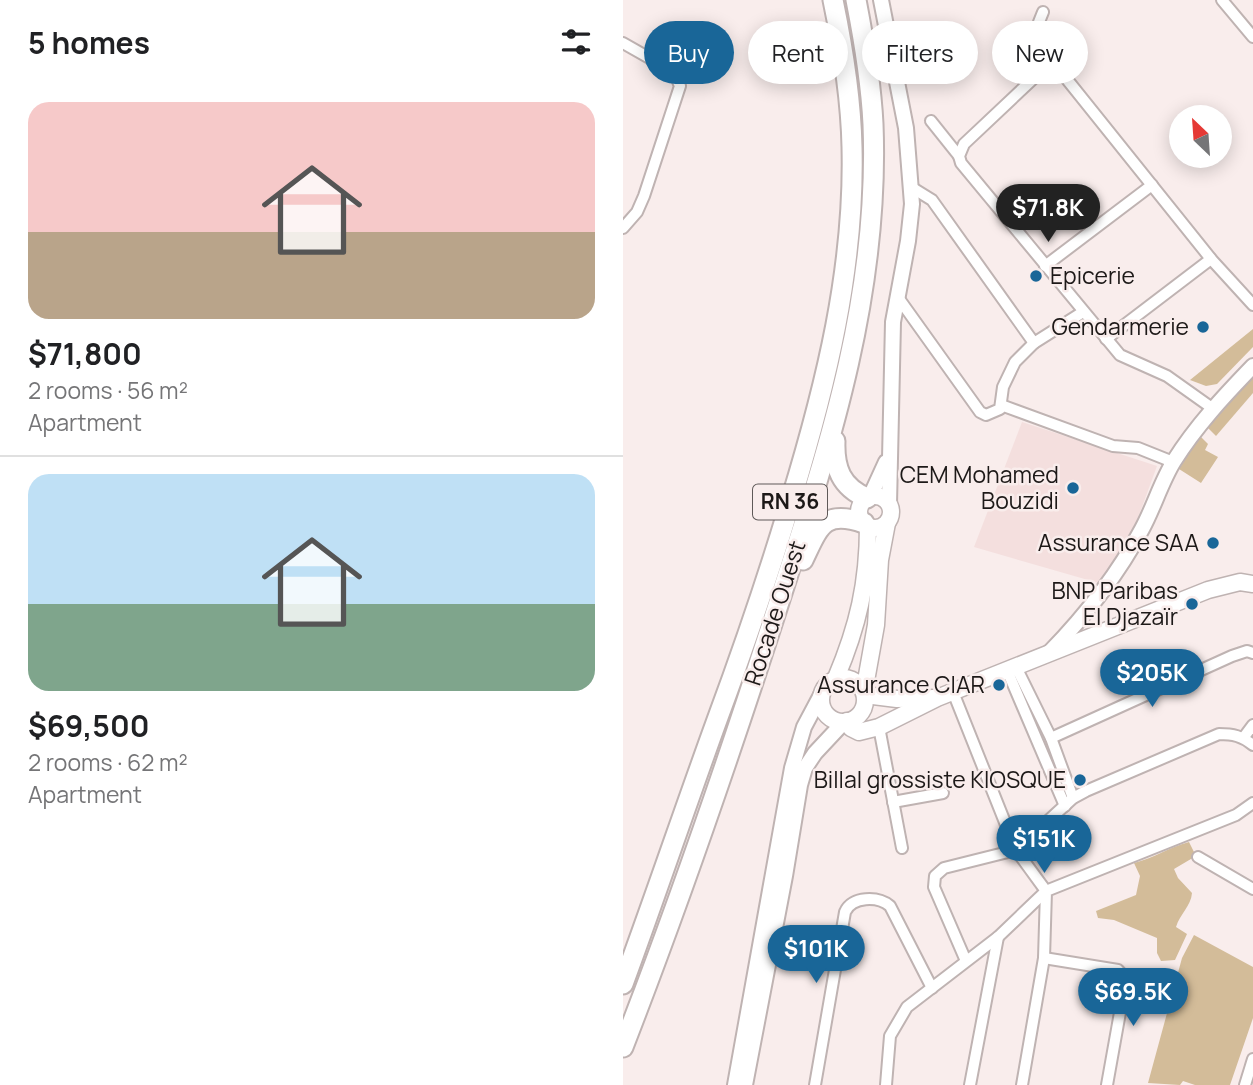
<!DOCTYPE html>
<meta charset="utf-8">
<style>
:root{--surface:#fff;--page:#f6f6f6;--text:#202124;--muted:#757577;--line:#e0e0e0;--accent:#196698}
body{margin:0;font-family:Manrope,sans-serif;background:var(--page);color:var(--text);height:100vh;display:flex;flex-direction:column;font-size:26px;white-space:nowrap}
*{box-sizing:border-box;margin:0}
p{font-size:23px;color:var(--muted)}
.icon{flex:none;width:38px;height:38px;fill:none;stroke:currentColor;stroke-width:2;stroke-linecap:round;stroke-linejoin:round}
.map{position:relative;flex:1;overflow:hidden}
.drawer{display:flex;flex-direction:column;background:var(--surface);width:623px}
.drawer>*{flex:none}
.guide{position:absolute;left:21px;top:21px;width:504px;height:63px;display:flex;gap:14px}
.needle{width:46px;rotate:335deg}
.buttons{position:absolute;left:546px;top:105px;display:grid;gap:14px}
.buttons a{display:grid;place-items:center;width:63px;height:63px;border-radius:50%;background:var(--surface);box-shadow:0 4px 18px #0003;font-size:35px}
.price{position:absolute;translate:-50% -60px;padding:0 16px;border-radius:24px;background:var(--accent);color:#fff;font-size:23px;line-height:46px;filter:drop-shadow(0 2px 4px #0008)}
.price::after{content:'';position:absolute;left:50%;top:42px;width:21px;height:16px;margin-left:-10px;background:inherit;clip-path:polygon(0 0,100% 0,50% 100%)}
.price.on{background:#222;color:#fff}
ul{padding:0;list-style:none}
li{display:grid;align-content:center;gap:14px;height:371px;padding:0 28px}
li+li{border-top:2px solid var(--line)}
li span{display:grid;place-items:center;height:217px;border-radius:21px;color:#555}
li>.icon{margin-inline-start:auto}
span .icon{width:126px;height:126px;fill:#fffc;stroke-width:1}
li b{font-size:30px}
h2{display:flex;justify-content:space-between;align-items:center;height:84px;padding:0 28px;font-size:30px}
.chip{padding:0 24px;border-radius:32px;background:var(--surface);box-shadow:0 4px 18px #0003;font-size:24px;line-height:63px}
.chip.on{background:var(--accent);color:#fff}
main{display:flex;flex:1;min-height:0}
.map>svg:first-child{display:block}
</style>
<main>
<section class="drawer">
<h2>5 homes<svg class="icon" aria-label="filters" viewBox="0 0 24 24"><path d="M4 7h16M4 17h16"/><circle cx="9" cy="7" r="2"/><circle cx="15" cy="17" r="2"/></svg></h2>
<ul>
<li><span style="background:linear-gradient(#f6c9c9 60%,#b9a48a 0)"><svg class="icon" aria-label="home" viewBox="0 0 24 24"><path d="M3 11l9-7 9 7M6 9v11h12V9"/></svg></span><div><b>$71,800</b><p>2 rooms · 56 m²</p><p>Apartment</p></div></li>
<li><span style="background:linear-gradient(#bfe0f5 60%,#7fa58c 0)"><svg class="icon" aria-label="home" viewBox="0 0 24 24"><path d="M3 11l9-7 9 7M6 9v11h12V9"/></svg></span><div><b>$69,500</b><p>2 rooms · 62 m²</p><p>Apartment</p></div></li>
</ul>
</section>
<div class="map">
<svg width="630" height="1085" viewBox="0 0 630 1085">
<rect width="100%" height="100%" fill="#f9edec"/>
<path fill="#f4dfde" d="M399,422l135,44 -30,82 -25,36 -128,-37z"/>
<g fill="#d3bc99">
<path d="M630,329v18l-36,37 -11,2 -16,-6z"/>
<path d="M630,376v17l-37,43 -8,-8z"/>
<path d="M577,436l8,8 -3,6 13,7 -17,26 -22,-14z"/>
<path d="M566,842l7,14 -22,13 4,9 14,15c-1,13 -12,21 -16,34l11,7 -12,26 -14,1 -4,-8v-15l-43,-18 -16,-2 -2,-7 40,-16 4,-19 -6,-13c21,-5 35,-16 55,-21z"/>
<path d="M571,935l59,32v51l-23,67h-35l-12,-4 -3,4 -32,-2 34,-125z"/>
</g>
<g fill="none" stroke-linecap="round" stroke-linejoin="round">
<g stroke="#bfb3b2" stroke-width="14">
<g id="minor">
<path d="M599,0l31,37"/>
<path d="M420,12l-4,10 2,25 170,212 42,46"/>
<path d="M0,43l51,29 6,14 -36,110 -7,16 -14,16"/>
<path d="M429,61l-88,83 -5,12 2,7 159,192 47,21 45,32"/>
<path d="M308,121l28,35"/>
<path d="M288,187l21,13 102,143 49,-31"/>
<path d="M422,266l107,-81"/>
<path d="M274,296l83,116 6,3 14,-6 3,-22 12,-25 19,-19"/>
<path d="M483,339l105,-80"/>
<path d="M378,405l112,41 25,2 35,14"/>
<path d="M393,667l35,71 22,60"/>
<path d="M384,670l58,136"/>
<path d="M330,692l63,158 57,-52 13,-7 133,-57c14,0 23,2 34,11"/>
<path d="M256,727l23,121"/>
<path d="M621,737l9,-12"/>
<path d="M428,738l181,-82 15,-5 6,2"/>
<path d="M270,802l50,-9"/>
<path d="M575,857l55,32"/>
<path d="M421,958l74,12 8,9 -19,106"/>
<path d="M192,1085l30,-173c7,-16 33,-16 45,-6l42,82"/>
<path d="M263,1085l4,-49 17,-29 91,-70 48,-46 -30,-41 -72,18 -9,8 -1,11 32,74"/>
<path d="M347,1085l28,-148"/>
<path d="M399,1085l22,-127 2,-67 190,-76 17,-12"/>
<path d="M622,1085l8,-26"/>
</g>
</g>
<g stroke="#bfb3b2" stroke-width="18">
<g id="tertiary">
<path d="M258,0l25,128 6,76 -4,37 -15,81 -4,182"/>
<path d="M247,497l16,-35"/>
<path d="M426,653c37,-38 68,-77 93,-124 12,-22 19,-47 32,-68 22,-35 50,-65 79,-95"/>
<path d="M112,1085l57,-317 12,-41 17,-32"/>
<path d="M122,1085l40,-209 15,-91 5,-17 10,-15 29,-31"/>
</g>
</g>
<g stroke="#bfb3b2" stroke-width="19">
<g id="secondary">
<circle cx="252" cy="512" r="16"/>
<circle cx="220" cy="700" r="22"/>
<path d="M213,678c22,-52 32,-95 32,-152"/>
<path d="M241,692l12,-67 4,-65 7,-37"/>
<path d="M242,695l32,4 37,-1"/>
<path d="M224,721l4,7 8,4 20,-5 58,-29 271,-108 32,-8 13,2"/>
</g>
</g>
<g stroke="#bfb3b2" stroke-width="23">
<g id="trunk">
<path d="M212,441c-1,27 6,46 32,57"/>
<path d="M180,560c16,-33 20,-51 61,-37"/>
<path d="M0,984c32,-87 62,-176 94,-264 27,-73 52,-146 74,-220 35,-115 64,-232 61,-353 -1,-50 -9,-99 -19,-147"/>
<path d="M0,1047c54,-139 103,-281 149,-423 53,-165 108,-323 101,-500 -2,-41 -9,-83 -17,-124"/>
</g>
</g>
<use href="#minor" stroke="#fff" stroke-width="10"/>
<use href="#tertiary" stroke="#fff" stroke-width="14"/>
<use href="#secondary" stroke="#fff" stroke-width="16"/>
<use href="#trunk" stroke="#fff" stroke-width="19"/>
</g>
<g fill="#196698" stroke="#f9edec" stroke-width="2.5">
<circle cx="413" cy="276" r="7"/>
<circle cx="580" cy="327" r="7"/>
<circle cx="450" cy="488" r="7"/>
<circle cx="590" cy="543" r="7"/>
<circle cx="569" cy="604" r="7"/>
<circle cx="376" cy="685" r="7"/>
<circle cx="457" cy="780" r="7"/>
</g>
<g text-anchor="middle" stroke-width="5" stroke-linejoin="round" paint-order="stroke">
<rect fill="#f9edec" stroke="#5f5958" stroke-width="2" x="130" y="484.5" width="74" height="35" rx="5"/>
<g font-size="21" font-weight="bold" fill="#1d1918">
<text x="167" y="509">RN 36</text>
</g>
<g font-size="23" fill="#1d1918" stroke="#f9edec" text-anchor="end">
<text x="427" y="284" text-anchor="start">Epicerie</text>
<text x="566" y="335">Gendarmerie</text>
<text x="436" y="483">CEM Mohamed<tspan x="436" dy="26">Bouzidi</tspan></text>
<text x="576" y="551">Assurance SAA</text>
<text x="555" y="599">BNP Paribas<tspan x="555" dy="26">El Djazaïr</tspan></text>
<text x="362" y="693">Assurance CIAR</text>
<text x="443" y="788">Billal grossiste KIOSQUE</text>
</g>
<g font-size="23" fill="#1d1918" stroke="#f9edec">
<text transform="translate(152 613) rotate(-72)" y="8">Rocade Ouest</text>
</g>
</g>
</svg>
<div class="buttons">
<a><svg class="needle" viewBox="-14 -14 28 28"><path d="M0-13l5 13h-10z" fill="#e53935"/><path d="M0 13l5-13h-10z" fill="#757577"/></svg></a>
</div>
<b class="price on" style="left:425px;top:244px">$71.8K</b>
<b class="price" style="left:529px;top:709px">$205K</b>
<b class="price" style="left:421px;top:875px">$151K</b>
<b class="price" style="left:193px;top:985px">$101K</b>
<b class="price" style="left:510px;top:1028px">$69.5K</b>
<div class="guide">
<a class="chip on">Buy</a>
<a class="chip">Rent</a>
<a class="chip">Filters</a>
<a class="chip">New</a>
</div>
</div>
</main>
